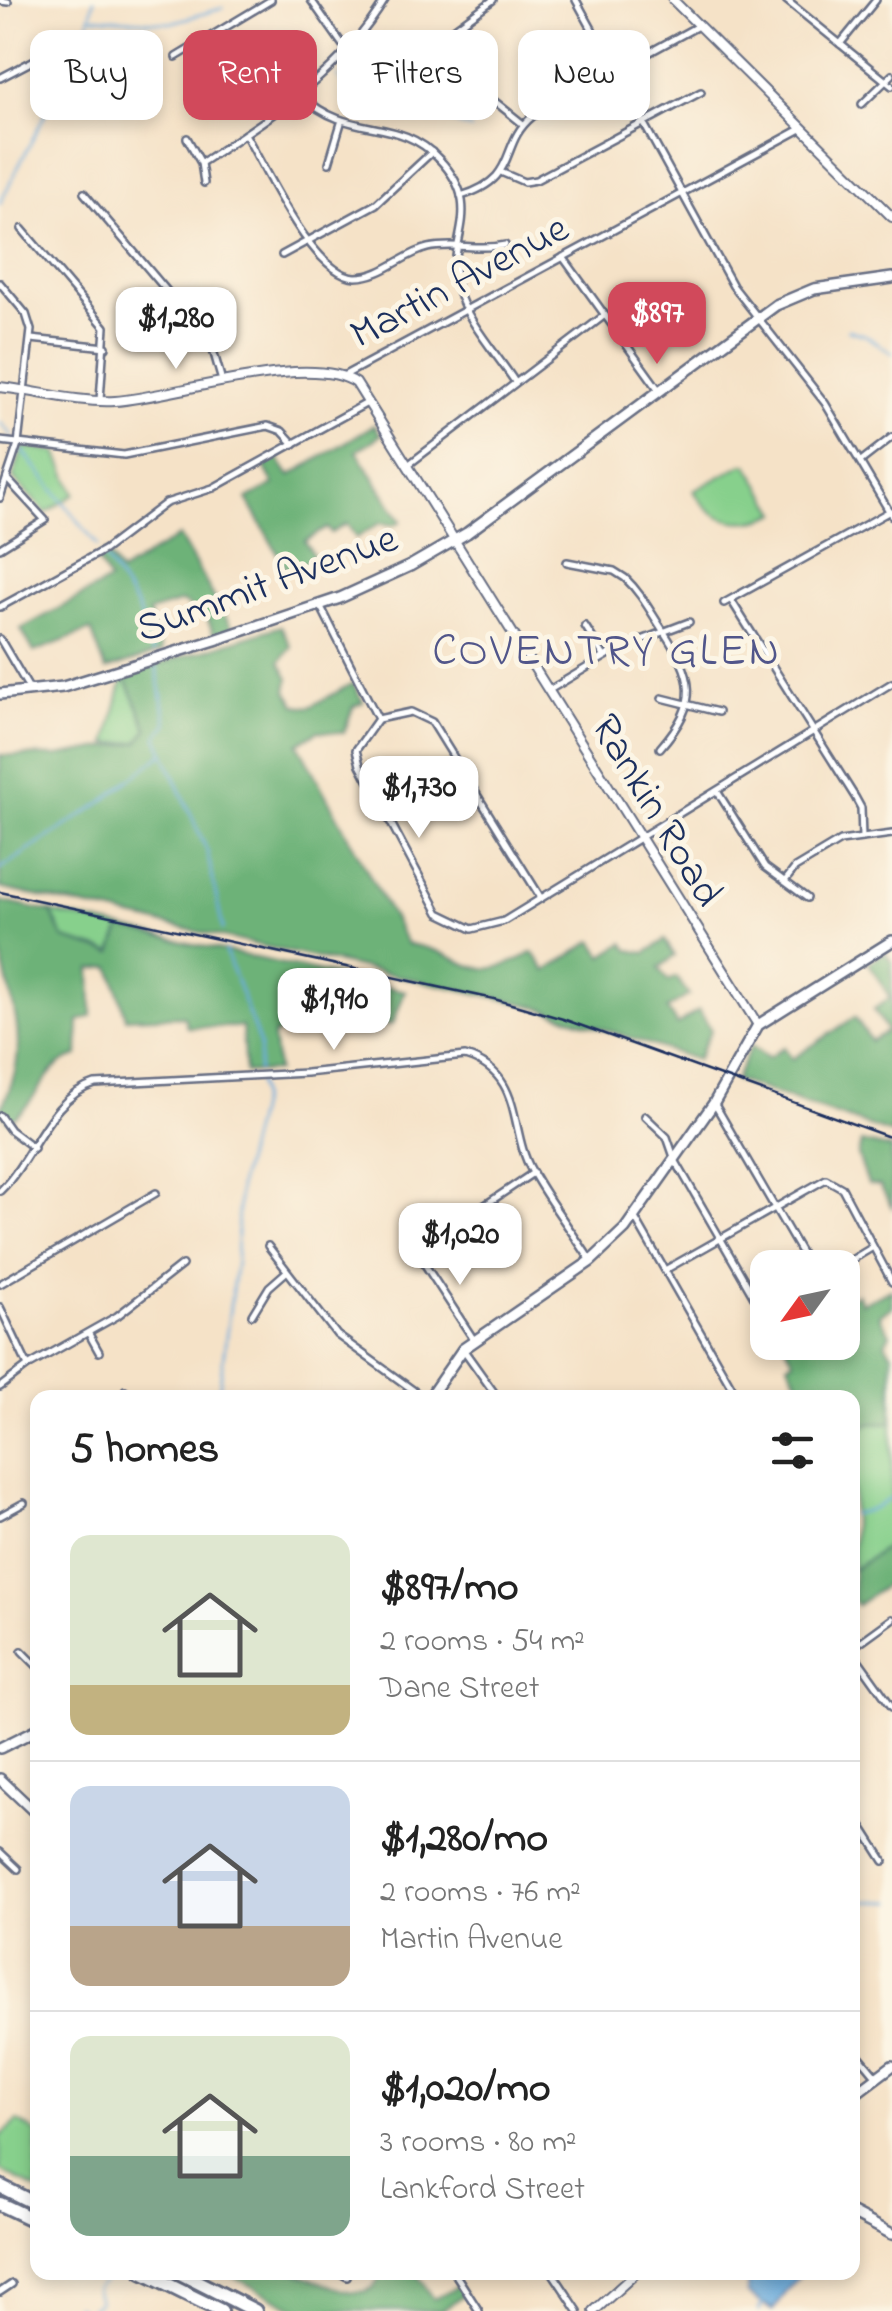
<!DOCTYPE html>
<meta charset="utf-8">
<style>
:root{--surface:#fff;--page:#f6f6f6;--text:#222;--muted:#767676;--line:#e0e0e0;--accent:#d1495b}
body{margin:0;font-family:"Indie Flower",sans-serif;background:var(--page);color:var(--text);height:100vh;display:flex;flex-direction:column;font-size:38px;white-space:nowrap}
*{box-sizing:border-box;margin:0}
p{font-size:32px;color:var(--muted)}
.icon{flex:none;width:55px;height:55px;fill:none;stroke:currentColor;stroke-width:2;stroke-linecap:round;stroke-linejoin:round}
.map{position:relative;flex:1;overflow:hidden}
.panel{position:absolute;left:30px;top:1390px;width:830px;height:890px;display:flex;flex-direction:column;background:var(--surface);border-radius:20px;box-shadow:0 5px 15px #0003}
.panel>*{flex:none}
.guide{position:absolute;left:30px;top:30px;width:832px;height:90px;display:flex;gap:20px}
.needle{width:65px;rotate:237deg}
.fabs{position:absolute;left:750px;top:1250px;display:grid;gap:20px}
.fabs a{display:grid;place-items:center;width:110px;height:110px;border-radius:20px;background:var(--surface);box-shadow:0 5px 15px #0003;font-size:50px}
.price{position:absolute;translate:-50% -85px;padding:0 22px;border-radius:20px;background:#fff;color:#222;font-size:32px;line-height:65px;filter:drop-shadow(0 2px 5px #0008)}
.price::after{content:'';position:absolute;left:50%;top:60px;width:30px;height:22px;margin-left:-15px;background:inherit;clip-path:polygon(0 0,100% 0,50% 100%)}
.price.current{background:var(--accent);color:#fff}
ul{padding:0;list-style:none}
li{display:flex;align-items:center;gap:30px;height:250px;padding:0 40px}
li+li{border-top:2px solid var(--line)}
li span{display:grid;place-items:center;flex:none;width:280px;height:200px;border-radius:20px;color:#555}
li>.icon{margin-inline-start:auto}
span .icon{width:120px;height:120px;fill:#fffc;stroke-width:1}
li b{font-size:42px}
h2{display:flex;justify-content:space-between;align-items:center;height:120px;padding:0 40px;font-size:42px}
.chip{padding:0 35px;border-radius:20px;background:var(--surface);box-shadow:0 5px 15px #0003;font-size:35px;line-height:90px}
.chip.current{background:var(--accent);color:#fff}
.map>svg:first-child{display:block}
</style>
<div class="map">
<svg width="892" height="2311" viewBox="0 0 892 2311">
<rect width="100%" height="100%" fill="#fcf5e5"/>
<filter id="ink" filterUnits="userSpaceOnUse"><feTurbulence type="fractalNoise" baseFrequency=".01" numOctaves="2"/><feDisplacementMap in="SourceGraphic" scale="20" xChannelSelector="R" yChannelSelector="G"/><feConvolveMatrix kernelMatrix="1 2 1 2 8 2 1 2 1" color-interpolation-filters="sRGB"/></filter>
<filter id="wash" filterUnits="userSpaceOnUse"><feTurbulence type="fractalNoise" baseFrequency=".0048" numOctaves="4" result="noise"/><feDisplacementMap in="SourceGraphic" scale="40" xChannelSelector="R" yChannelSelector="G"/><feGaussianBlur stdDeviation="2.25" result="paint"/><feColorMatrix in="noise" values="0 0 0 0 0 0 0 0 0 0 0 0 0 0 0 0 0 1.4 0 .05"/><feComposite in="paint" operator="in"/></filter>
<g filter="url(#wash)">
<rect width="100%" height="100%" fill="#f5e2c7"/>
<g fill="#87d08c" stroke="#518075" stroke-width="2.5">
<path d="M23,447l34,5 18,42 -29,19 -33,-35z"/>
<path d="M743,464l5,1 30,48c-33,15 -65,12 -84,-22z"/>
<path d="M124,675l24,55 -10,12 -31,2z"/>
<path d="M51,912l70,16 -9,25 -48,-14z"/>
<path d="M892,1422v121l-39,27v-136l15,-10z"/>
<path d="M18,2121l19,13v56l-37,-20v-33z"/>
</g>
<g fill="#6db278" stroke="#44706b" stroke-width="2.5">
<path d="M374,425l7,10 -24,16 44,70 -6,4 -15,-2 -24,15 -9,-14 -16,9 -4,-5 -22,13 9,16 -26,15 -41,-73 27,-14 -10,-19 13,-9 13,19z"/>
<path d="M179,536l54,94 -19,6 -7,-19 -25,-15 -33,10 13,40 -56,18 -15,-40 -57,22 -13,-23 88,-48 -12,-22 9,-7 14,21z"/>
<path d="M281,626l10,21 -11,15 9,16 -2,13 9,14 14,2 43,-24 10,19 -10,5 -9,26 -26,-2 -20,13 109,200c60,7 62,46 126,8l13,19 47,-30 10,15 21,-13 5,7 17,3 19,-13 10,16 -16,12 9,13 8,-4 13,18 -22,14 10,16 22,-15 12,20 -14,30 -163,-54 -534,-118v-133l58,1 80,-14 10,-13 -24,-54z"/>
<path d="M0,901l51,11 13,27 48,14 9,-25 284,63 -12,33 -53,5 -34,-14 -33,21 4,35 -32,2 -3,-46h-55l-3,-11 -58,2 -15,-51 -20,2 1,47 -13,5 -1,35c-35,7 -39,49 -70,65l-8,-12c33,-58 13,-99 0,-160 0,-15 0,-33 0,-48z"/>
<path d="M885,952l7,11v171l-157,-54 16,-34 17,12 16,-11 8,12 63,-42 16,24 16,-10 -13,-22 16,-11 -21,-35z"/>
<path d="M861,1142l31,7v58l-12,-21 -12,-2 -10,-28z"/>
<path d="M891,1289l1,18 -13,8 11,19 -5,9 7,11v68l-24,2 -15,10 -1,-36 -45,-1 -19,-33 6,-4 -10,-17 58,-1 1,-40 14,-8 5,9z"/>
<path d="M892,1543v38l-35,24 -4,-5v-30z"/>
<path d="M227,2273c20,-1 53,-7 72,0 22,8 75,38 81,0h36l18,26 25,-13 6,9 -25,16h-140z"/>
</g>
<path fill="#6aacde" stroke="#426e9e" stroke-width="2.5" d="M748,2273v-1l53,1 -28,37 -26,-17z"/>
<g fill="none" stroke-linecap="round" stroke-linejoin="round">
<g stroke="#6aacde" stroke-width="2.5">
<path d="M93,17l77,6 53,-15"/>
<path d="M337,76l17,19 53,9 64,25"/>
<path d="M0,203l86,-169 8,-34"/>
<path d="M848,330l17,5 27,18"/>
<path d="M0,422l12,14"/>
<path d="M23,451l75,95"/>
<path d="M104,557l33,50 16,46"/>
<path d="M156,665l11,59 -10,13 50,114 16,79"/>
<path d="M0,869l101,-66 61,-49"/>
<path d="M225,951l35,94 -2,26"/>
<path d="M218,1398l18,-138 3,-74 21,-88 -2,-16"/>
<path d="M852,1514l22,-5 18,-12"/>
<path d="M852,1901l40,1"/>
<path d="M78,2311l-2,-6 8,6"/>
<path d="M88,2311l11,-10 -4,-13 10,-8"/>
<path d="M759,2311l3,-8"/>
</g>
</g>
</g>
<g filter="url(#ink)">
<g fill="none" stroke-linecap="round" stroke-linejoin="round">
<g stroke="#676e83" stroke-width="10">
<g id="minor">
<path d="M311,0l36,51 21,14 120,31 35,28"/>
<path d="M576,0l157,286 92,117 67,113"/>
<path d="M786,0l106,86"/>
<path d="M0,1l8,1"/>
<path d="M840,44l36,-44"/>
<path d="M176,57l95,-57"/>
<path d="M421,76l27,-43 45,-33"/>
<path d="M0,78l46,-24 18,-4"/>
<path d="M302,96c48,45 95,18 137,63 49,51 5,82 19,131 9,32 39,64 57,92"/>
<path d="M862,104l30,-29"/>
<path d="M245,134c21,35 68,142 111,143 27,0 47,-23 72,-29 25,-6 51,3 77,-3"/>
<path d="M187,138l14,25 3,20"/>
<path d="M201,163c71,-47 139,-89 184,-163"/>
<path d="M329,163l12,-40"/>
<path d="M503,173l21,9 12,-2 165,-88"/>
<path d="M84,193l127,150 11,38"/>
<path d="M461,196c61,-19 36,-51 72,-80l163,-89"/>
<path d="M22,229l83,98 -5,73"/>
<path d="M282,255l94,-51 56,-52"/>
<path d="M563,257l96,133"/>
<path d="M0,283l26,31 5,16 -13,114 -18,54"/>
<path d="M31,339l75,8"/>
<path d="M345,375l456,-246"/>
<path d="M0,441l124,14 144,-29 14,5 12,13"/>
<path d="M861,461l31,-24"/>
<path d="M408,465l197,-150"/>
<path d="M0,548l45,-28 -37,-40"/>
<path d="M567,562l47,9 11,7c16,15 25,33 37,51 32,49 39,72 -2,119"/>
<path d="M731,600l124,197 6,11 1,30"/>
<path d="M724,603l166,-92"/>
<path d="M320,605l58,114 -22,31 4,15 79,148 33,16 32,-8 388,-238"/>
<path d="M0,607l104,-57 62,-47 47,-15 154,-85"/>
<path d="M585,626l19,30"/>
<path d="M0,639l30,51"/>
<path d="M551,689l67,-40 71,-27"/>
<path d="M662,698l56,14"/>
<path d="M378,719l33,-7 21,10 109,176"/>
<path d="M717,791l48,76 42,31"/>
<path d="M785,881l10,-13 45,-27 52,-7"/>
<path d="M714,1103l96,165"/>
<path d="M0,1116l10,14 24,18"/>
<path d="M645,1116l22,21 8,23 93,161"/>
<path d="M0,1191c34,-33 48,-93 95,-107l211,-11 159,-17c60,18 43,74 67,115 17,31 40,60 59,90"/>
<path d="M635,1218l103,180"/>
<path d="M268,1246l69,89 87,63"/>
<path d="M838,1268l35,-21"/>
<path d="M665,1270l161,-91 16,9 50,94"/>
<path d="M0,1284l156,-91"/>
<path d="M0,1307l28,59 -28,21"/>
<path d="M252,1315l17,-28 16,-14"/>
<path d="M89,1334l10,18"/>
<path d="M474,1340l-58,-89 117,-78"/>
<path d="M779,1342l2,3"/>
<path d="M463,1349l35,49"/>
<path d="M28,1366l89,-50 65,-51"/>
<path d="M125,1390l4,8"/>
<path d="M0,1516l24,-13"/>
<path d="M852,1648l40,-29"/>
<path d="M22,1651l16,16"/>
<path d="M852,1651l40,56"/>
<path d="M852,1811l32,50"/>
<path d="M0,1852l18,17"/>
<path d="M852,2047l24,29"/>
<path d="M338,2272l9,5"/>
<path d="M454,2272l25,39"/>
<path d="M552,2272l26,39"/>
<path d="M0,2292l12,-8"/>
</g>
</g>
<g stroke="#676e83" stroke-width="12">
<g id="tertiary">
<path d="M673,0l219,217"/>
<path d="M0,387c37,4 78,16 115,14 57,-4 196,-50 241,-18l402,642"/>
<path d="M594,2311l43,-39"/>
</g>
</g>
<g stroke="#676e83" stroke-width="14">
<g id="secondary">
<path d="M0,694l63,-7 152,-47 125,-42 70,-32 57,-33 309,-228 38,-16 78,-11"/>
<path d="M429,1398l34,-49 128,-88 34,-32 89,-126 44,-78 134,-84"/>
<path d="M0,1748l38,-19"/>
<path d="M0,1779l38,36"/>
<path d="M852,2096l40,-30"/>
<path d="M852,2213l40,21"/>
</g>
</g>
<g stroke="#676e83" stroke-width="18">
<g id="motorway">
<path d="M0,2186l38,19"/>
<path d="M0,2204l38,18"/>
<path d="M142,2272l79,39"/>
<path d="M178,2272l77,39"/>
</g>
</g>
<use href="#minor" stroke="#fff" stroke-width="5"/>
<use href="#tertiary" stroke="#fff" stroke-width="8"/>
<use href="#secondary" stroke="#fff" stroke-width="9"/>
<use href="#motorway" stroke="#fff" stroke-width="12"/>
<path stroke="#1b2f5e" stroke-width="2.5" d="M0,892l494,107 69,20 329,119"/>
</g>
</g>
<g text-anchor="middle" stroke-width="10" stroke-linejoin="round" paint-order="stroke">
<g font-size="42" fill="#1b2f5e" stroke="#fcf5e5">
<text transform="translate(458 279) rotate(-28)" y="15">Martin Avenue</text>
<text transform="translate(266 581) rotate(-20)" y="15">Summit Avenue</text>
<text transform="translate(659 809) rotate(59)" y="15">Rankin Road</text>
</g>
<g font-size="45" letter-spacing="2.5" fill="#51568a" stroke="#fcf5e5">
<text x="607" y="664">COVENTRY GLEN</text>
</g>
</g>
</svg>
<div class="fabs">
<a><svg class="needle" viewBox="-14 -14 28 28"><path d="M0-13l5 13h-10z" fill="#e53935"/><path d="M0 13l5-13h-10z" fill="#767676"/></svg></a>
</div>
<b class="price current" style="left:657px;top:367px">$897</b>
<b class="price" style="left:176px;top:372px">$1,280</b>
<b class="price" style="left:419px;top:841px">$1,730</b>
<b class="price" style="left:334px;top:1053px">$1,910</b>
<b class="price" style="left:460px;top:1288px">$1,020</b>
<div class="guide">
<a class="chip">Buy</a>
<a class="chip current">Rent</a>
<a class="chip">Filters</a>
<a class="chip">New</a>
</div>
<section class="panel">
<h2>5 homes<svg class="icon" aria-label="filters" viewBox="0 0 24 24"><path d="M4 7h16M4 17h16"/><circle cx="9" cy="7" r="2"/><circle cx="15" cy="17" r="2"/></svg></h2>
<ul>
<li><span style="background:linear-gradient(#dfe7d0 75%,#c2b280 0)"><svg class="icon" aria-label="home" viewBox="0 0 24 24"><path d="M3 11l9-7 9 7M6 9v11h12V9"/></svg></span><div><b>$897/mo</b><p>2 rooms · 54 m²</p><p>Dane Street</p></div></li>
<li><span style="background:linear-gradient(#c9d6e8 70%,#b9a48a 0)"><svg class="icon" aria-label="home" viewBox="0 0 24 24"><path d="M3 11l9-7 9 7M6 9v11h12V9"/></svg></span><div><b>$1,280/mo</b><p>2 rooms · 76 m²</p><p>Martin Avenue</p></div></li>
<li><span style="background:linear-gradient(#dfe7d0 60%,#7fa58c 0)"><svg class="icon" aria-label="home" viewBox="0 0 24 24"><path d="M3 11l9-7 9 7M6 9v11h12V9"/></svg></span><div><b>$1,020/mo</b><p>3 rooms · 80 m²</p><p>Lankford Street</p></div></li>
</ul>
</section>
</div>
